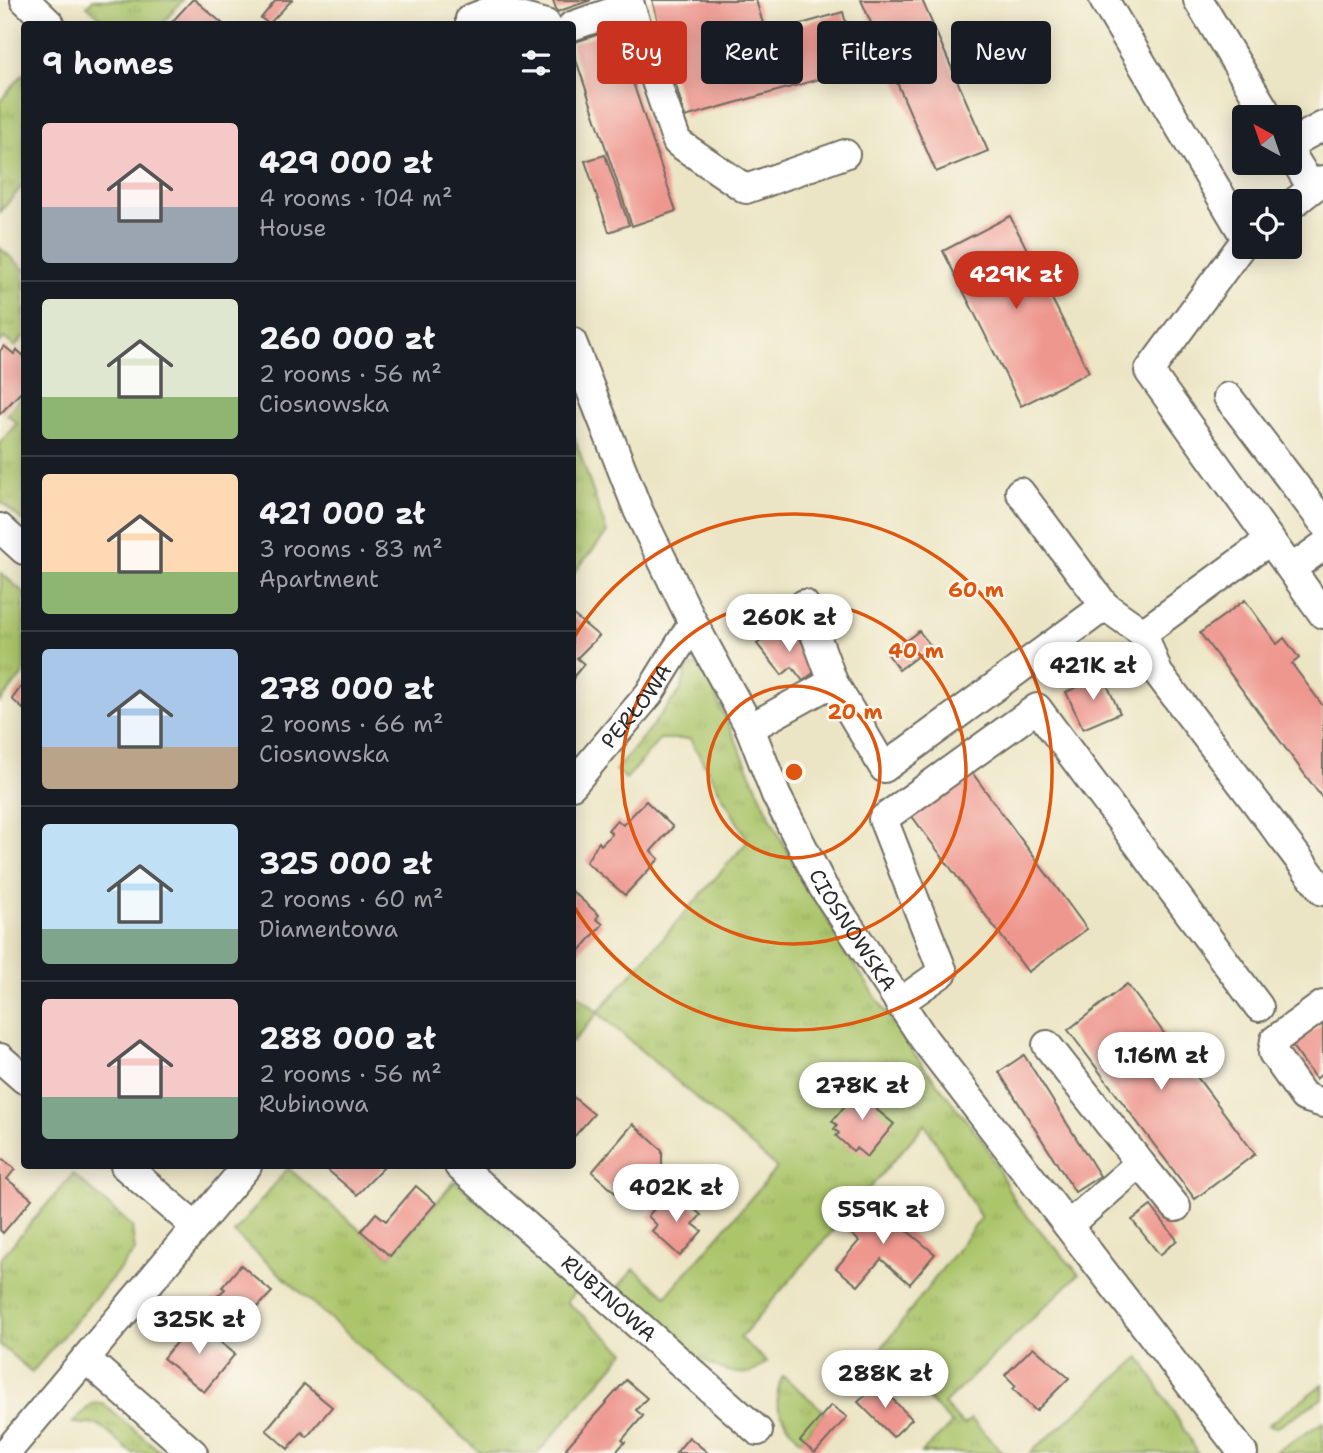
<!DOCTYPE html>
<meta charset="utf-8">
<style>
:root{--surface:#171b24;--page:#242831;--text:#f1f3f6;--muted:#9ea1a6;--line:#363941;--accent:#c8321e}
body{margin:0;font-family:"Shantell Sans",sans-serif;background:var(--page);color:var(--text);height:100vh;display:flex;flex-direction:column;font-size:26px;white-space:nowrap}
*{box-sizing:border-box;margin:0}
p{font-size:23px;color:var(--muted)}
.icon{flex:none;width:38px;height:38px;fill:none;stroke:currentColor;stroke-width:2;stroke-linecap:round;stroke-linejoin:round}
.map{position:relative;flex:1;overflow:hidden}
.drawer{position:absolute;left:21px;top:21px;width:555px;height:1148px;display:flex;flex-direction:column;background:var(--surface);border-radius:7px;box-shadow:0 4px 18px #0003}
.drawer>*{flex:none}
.guide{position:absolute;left:597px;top:21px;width:621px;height:63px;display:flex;gap:14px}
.needle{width:46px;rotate:320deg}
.fabs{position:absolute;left:1232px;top:105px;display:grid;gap:14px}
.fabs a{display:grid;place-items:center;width:70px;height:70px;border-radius:7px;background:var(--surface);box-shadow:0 4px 18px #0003;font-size:35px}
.price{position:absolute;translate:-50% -60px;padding:0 16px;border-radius:24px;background:#fff;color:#222;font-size:23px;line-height:46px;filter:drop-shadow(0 2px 4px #0008)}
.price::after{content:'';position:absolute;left:50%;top:42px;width:21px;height:16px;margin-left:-10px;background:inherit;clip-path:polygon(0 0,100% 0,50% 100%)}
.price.active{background:var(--accent);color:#fff}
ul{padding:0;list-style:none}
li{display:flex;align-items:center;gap:21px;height:175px;padding:0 21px}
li+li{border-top:2px solid var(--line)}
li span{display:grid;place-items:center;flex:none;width:196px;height:140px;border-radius:7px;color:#555}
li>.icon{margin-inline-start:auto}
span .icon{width:84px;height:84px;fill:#fffc;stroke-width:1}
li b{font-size:30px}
h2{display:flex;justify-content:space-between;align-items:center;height:84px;padding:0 21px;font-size:30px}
.chip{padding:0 24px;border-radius:7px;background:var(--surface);box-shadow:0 4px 18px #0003;font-size:24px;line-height:63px}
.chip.active{background:var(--accent);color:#fff}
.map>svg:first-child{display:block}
</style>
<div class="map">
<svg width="1323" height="1453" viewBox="0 0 1323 1453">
<defs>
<pattern id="grass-tufts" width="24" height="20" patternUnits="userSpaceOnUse" patternTransform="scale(1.75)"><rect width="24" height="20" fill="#abc56a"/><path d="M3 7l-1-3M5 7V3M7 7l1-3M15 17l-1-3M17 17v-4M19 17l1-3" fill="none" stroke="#93a95c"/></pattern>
</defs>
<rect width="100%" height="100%" fill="#fbf7ec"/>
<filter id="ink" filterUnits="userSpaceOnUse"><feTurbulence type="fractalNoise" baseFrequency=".0143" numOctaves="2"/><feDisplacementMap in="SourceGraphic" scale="14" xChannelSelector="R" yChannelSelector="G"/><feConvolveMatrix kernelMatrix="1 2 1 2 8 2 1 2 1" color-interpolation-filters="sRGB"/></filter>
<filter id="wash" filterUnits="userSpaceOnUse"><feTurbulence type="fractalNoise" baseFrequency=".00686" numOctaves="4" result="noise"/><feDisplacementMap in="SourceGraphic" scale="28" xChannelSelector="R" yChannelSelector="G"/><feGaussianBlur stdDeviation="1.57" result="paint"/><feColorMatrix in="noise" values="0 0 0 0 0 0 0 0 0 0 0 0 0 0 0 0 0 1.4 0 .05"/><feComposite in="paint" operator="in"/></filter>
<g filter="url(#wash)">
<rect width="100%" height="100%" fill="#ece5c5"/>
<g fill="url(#grass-tufts)" stroke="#6b784a" stroke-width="2">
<path d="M93,0h90l-21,24h-54l-21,-18z"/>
<path d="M24,73v111l-24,28v-111z"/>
<path d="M0,248l24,21v67l-9,11 -11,-9 -4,5z"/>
<path d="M24,393v129l-24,-21v-58l17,-20 -10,-9z"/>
<path d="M572,430l35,103 -35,42z"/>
<path d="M1,573l23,20v80l-24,29z"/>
<path d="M697,665l15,23 67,148 67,116 65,98 74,94 32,61 62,69 -135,130 19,21 8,-6 32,34h-82l31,-29 -71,-75 100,-131 -56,-94 -185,214 27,24c-6,4 -12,11 -19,11 -44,5 -99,-58 -130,-86l16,-18 32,27 111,-128 -179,-155 -26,30v-53l26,22 150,-171 -58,-102h-30l-34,40 -10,-9 65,-80 6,-22z"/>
<path d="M288,1168l102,88 65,-75 122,108 -10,13 58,50 -87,101h-57l-247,-220z"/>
<path d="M73,1174l59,52 3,25 -103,121 -32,-27v-86z"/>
<path d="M1140,1357l58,96h-168z"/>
<path d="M783,1376l42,36 -25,29c-18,-24 -31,-36 -17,-65z"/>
<path d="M1323,1384v14l-46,29 -9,-2z"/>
<path d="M102,1403l60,50h-30l-33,-28 -26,-2 18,-19z"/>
<path d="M1323,1422v31h-49z"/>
</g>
<g id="blocks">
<g fill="#ee978f">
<path d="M192,0h3l28,24h-53z"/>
<path d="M276,0h16l-23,24 -8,-6z"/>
<path d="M553,0h38l-34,12z"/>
<path d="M652,0h104l10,34 77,-22 15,56 -173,49z"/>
<path d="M861,0h61l66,151 -52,21z"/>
<path d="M615,29l61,182 -44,15 -60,-178v-5z"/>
<path d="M605,155l24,70 -20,7 -24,-71z"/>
<path d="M1010,216l79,156 -68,34 -78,-155z"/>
<path d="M4,346l10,8 3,-4 7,6v33l-24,25v-63z"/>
<path d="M1245,600l32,44 7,-6 15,20 -7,6 31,42v93l-123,-166z"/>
<path d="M572,614l27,22 -22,22 7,6 -10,12 -2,13z"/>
<path d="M790,627l31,40 -18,14 -11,-14 -10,8 -25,-31 20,-15 4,5z"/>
<path d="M919,631l12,15 -32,24 -11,-16z"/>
<path d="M1103,676l17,37 -37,16 -17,-37z"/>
<path d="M24,683v27l-12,-11z"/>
<path d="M968,767l119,162 -59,43 -120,-161z"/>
<path d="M646,801l27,26 -22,24 8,8 -34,36 -39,-33 13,-20 2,3 11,-11 -4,-4 9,-10 6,5z"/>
<path d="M572,891l27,24 -3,4 7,5 -25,29 -6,-4z"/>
<path d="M1127,984l128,170 -60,45 -127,-169z"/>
<path d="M1323,1023v50l-7,6 -24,-33z"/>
<path d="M1024,1055l76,121 -25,16 -76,-120z"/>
<path d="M863,1085l19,16 -6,8 18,15 -27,33 -11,-9 -3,3 -17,-15 3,-3 -5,-4 3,-4 -5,-4z"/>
<path d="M572,1096l22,18 -22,25z"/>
<path d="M633,1124l29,26v21l-31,36 -39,-35z"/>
<path d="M0,1157l15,12 -8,10 25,20 -29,34 -3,-3z"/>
<path d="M323,1166h62l-28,29z"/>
<path d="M416,1186l20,17 -46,53 -29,-25 15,-18 10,8z"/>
<path d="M667,1194l10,9 5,-5 19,17 -8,9 9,7 -22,25 -28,-25 5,-6 -9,-9z"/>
<path d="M870,1200l14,11 4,-4 21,17 -4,5 30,25 -25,30 -29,-25 -23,27 -22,-18 23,-27 -13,-12z"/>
<path d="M1151,1206l26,34 -17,15 -28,-35z"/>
<path d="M241,1265l31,27 -19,20 -4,-3 -5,6 4,4 -10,11 -31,-25 18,-16 -3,-2z"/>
<path d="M194,1321l41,33 -31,38 -41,-34z"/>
<path d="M1033,1347l36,31 -33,33 -23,-22 3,-3 -11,-11z"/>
<path d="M626,1380l21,18 -11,12 7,6 -21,24 3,2 -10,11h-43l-6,-5z"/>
<path d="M304,1384l28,23 -25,30 -5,-5 -14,17 -22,-19z"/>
<path d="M878,1384l34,35 -19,18 -35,-35z"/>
<path d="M831,1405l16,12 -32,36 -15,-12z"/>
<path d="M689,1437l19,16h-32z"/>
</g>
</g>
</g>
<g filter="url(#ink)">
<use href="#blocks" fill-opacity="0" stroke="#6f6c61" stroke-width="2"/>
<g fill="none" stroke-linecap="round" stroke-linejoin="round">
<g stroke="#6f6c61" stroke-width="32">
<g id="minor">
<path d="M25,0l25,24"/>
<path d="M1104,0l140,235"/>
<path d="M1198,0l71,117"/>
<path d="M630,6l47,136 69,47 99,-35"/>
<path d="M470,19l23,-9 53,14"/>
<path d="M572,26l58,-20 -1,-6"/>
<path d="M1290,144l33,-18"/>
<path d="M1290,152l22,36"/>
<path d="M1290,206l33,-26"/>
<path d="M1244,242l-95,129 174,243"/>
<path id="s1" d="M572,342l66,168 55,113 57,105 26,67 47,92 101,152 319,414"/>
<path d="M1228,397l95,125"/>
<path d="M0,528l24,22"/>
<path d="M1291,569l32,-23"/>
<path d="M1105,606l38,27 15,40 165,218"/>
<path d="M1143,633l127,-93"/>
<path d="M833,682l51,86 221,-162 -85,-114"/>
<path d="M750,728l83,-46 -29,-78"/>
<path id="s2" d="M572,785l77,-91 44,-71"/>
<path d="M899,1003l44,-31 -60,-153 154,-111 222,299"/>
<path d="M1323,1005l-48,35 -2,13 31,44 19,6"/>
<path d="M1047,1045l93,118"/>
<path d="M0,1058l24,21"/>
<path d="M125,1166l70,60"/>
<path id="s3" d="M459,1166l299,265"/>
<path d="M1069,1225l71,-62 36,44"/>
<path d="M86,1359l107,94"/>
<path d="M6,1453l241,-287"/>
</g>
</g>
<use href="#minor" stroke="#fff" stroke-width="28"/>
</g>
</g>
<g fill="none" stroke="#df570e" stroke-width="3.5">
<circle cx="794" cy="772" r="86"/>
<circle cx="794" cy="772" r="172"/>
<path d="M573 639A258 258 0 1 1 573 905"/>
</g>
<g text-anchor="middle" stroke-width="5" stroke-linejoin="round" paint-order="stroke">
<g font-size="21" fill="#2b2b2b" stroke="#fbf7ec">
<text dy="7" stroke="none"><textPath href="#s2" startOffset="102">PERŁOWA</textPath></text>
<text dy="7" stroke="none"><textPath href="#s1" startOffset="653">CIOSNOWSKA</textPath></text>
<text dy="7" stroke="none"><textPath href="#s3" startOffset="200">RUBINOWA</textPath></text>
</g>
</g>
<circle cx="794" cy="772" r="10" fill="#df570e" stroke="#fbf7ec" stroke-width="3.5"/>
<g font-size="21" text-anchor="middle" font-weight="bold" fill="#df570e" stroke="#fbf7ec" stroke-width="5" stroke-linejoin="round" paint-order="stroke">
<text x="976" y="597">60 m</text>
<text x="916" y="658">40 m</text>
<text x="855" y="719">20 m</text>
</g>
</svg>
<div class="fabs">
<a><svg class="needle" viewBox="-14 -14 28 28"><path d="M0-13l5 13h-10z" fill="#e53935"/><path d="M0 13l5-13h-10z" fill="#9ea1a6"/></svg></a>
<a><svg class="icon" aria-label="locate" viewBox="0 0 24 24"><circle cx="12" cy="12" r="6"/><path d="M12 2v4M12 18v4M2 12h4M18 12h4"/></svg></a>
</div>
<b class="price active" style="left:1016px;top:311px">429K zł</b>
<b class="price" style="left:789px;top:654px">260K zł</b>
<b class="price" style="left:1093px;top:702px">421K zł</b>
<b class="price" style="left:1161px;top:1092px">1.16M zł</b>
<b class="price" style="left:862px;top:1122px">278K zł</b>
<b class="price" style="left:676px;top:1224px">402K zł</b>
<b class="price" style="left:883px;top:1246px">559K zł</b>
<b class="price" style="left:199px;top:1356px">325K zł</b>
<b class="price" style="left:885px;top:1410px">288K zł</b>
<div class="guide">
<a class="chip active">Buy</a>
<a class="chip">Rent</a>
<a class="chip">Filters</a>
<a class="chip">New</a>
</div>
<section class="drawer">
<h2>9 homes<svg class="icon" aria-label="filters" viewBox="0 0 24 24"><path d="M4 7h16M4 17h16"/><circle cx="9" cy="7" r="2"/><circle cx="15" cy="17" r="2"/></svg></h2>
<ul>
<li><span style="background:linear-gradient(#f6c9c9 60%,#9aa5b1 0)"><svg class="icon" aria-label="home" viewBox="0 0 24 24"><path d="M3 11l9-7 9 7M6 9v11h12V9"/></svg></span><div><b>429 000 zł</b><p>4 rooms · 104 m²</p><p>House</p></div></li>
<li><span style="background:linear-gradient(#dfe7d0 70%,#8fb573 0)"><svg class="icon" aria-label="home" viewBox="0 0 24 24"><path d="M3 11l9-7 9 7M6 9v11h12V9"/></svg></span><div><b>260 000 zł</b><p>2 rooms · 56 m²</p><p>Ciosnowska</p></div></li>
<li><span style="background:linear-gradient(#ffd9b3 70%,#8fb573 0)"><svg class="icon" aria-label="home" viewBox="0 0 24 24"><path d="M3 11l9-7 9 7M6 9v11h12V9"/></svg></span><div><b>421 000 zł</b><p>3 rooms · 83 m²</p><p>Apartment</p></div></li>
<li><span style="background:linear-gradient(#a9c7e8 70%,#b9a48a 0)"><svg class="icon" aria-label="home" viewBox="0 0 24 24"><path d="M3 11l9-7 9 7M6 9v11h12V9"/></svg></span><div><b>278 000 zł</b><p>2 rooms · 66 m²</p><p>Ciosnowska</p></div></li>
<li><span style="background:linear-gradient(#bfe0f5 75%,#7fa58c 0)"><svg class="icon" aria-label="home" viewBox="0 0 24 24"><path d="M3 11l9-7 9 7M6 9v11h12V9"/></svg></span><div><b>325 000 zł</b><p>2 rooms · 60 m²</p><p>Diamentowa</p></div></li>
<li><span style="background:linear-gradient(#f6c9c9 70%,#7fa58c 0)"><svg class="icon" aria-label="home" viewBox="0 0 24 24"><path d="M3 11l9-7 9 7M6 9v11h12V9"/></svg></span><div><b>288 000 zł</b><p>2 rooms · 56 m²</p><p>Rubinowa</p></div></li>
</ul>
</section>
</div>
